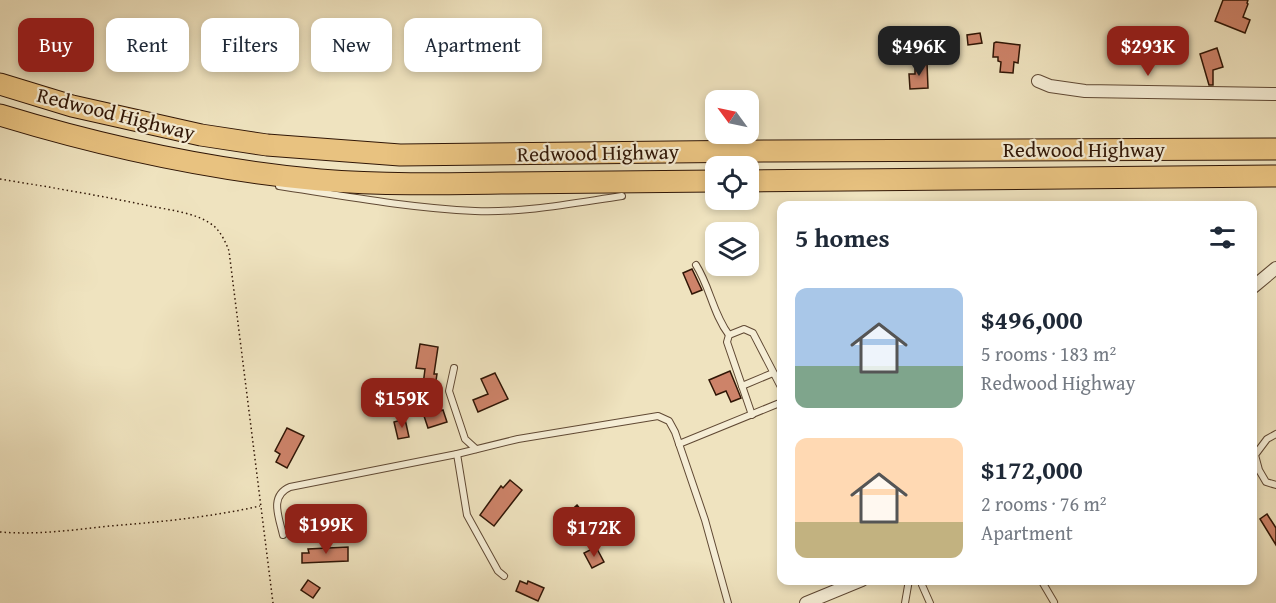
<!DOCTYPE html>
<meta charset="utf-8">
<style>
:root{--surface:#fff;--page:#f6f6f7;--text:#1f2937;--muted:#747a83;--accent:#8f2418}
body{margin:0;font-family:"Gentium Book Plus",serif;background:var(--page);color:var(--text);height:100vh;display:flex;flex-direction:column;font-size:22px;white-space:nowrap}
*{box-sizing:border-box;margin:0}
p{font-size:20px;color:var(--muted)}
.icon{flex:none;width:33px;height:33px;fill:none;stroke:currentColor;stroke-width:2;stroke-linecap:round;stroke-linejoin:round}
.map{position:relative;flex:1;overflow:hidden}
.drawer{position:absolute;left:777px;top:201px;width:480px;height:384px;display:flex;flex-direction:column;background:var(--surface);border-radius:12px;box-shadow:0 3px 9px #0003}
.drawer>*{flex:none}
.banner{position:absolute;left:18px;top:18px;width:570px;height:54px;display:flex;gap:12px}
.needle{width:39px;rotate:303deg}
.tools{position:absolute;left:705px;top:90px;display:grid;gap:12px}
.tools a{display:grid;place-items:center;width:54px;height:54px;border-radius:12px;background:var(--surface);box-shadow:0 3px 9px #0003;font-size:30px}
.price{position:absolute;translate:-50% -51px;padding:0 14px;border-radius:12px;background:var(--accent);color:#fff;font-size:20px;line-height:39px;filter:drop-shadow(0 2px 3px #0008)}
.price::after{content:'';position:absolute;left:50%;top:36px;width:18px;height:14px;margin-left:-9px;background:inherit;clip-path:polygon(0 0,100% 0,50% 100%)}
.price.selected{background:#222;color:#fff}
ul{padding:0;list-style:none}
li{display:flex;align-items:center;gap:18px;height:150px;padding:0 18px}
li span{display:grid;place-items:center;flex:none;width:168px;height:120px;border-radius:12px;color:#555}
li>.icon{margin-inline-start:auto}
span .icon{width:72px;height:72px;fill:#fffc;stroke-width:1}
li b{font-size:26px}
h2{display:flex;justify-content:space-between;align-items:center;height:72px;padding:0 18px;font-size:26px}
.chip{padding:0 21px;border-radius:12px;background:var(--surface);box-shadow:0 3px 9px #0003;font-size:21px;line-height:54px}
.chip.selected{background:var(--accent);color:#fff}
.map>svg:first-child{display:block}
</style>
<div class="map">
<svg width="1276" height="603" viewBox="0 0 1276 603">
<rect width="100%" height="100%" fill="#efe3bf"/>
<filter id="stains"><feTurbulence type="fractalNoise" baseFrequency=".00333" numOctaves="4"/><feColorMatrix values="0 0 0 0 .2 0 0 0 0 .09 0 0 0 0 .02 0 0 0 .5 -.17"/></filter>
<radialGradient id="worn" r=".72"><stop offset=".6" stop-color="#630" stop-opacity="0"/><stop offset="1" stop-color="#630" stop-opacity=".3"/></radialGradient>
<g fill="#cd8369" stroke="#301606" stroke-width="1.5">
<path d="M1223,0h25l-1,3 1,1 -5,13 7,3 -5,13 -30,-12z"/>
<path d="M980,33l2,10 -14,2 -1,-10z"/>
<path d="M996,42l24,3 -2,18 -4,-1 -1,11 -13,-1 1,-10 -3,-1v-4h-5l1,-14z"/>
<path d="M1217,48l6,19 -10,3v15h-4l-9,-31z"/>
<path d="M915,63h12l1,25 -18,1 -1,-15h6z"/>
<path d="M692,269l10,21 -10,4 -9,-21z"/>
<path d="M420,344l18,3 -4,27h3l-2,13 -12,-2 2,-16 -9,-1z"/>
<path d="M730,371l11,27 -10,4 -5,-11 -10,4 -7,-15z"/>
<path d="M495,373l13,26 -30,13 -5,-12 15,-6 -7,-15z"/>
<path d="M443,410l4,12 -19,6 -4,-12z"/>
<path d="M405,419l4,18 -11,2 -4,-17z"/>
<path d="M287,428l17,8 -17,32 -11,-6 4,-8 -5,-3z"/>
<path d="M510,480l12,10 -28,36 -14,-11 21,-29 2,2z"/>
<path d="M577,505l25,31 -9,9 -27,-30z"/>
<path d="M1267,514l9,14v17l-16,-26z"/>
<path d="M348,547v14l-46,2v-10h7l-1,-4z"/>
<path d="M596,547l8,15 -12,6 -8,-15z"/>
<path d="M308,580l12,8 -7,10 -12,-8z"/>
<path d="M520,581l7,3 1,-3 16,7 -6,13 -22,-10z"/>
</g>
<g fill="none" stroke-linecap="round" stroke-linejoin="round">
<g stroke="#604934" stroke-width="8">
<g id="service">
<path d="M279,186c65,10 131,22 196,25 49,2 99,-8 147,-15"/>
<path d="M696,265c14,22 17,49 33,70"/>
<path d="M454,368l-5,23 16,48 11,10"/>
<path d="M742,386l31,-13"/>
<path d="M752,415l-25,-73 2,-7 15,-6 9,4 29,56"/>
<path d="M1276,434l-9,5 -12,16 4,15 7,12 10,3"/>
<path d="M679,444l103,-42"/>
<path d="M457,454l10,61 31,56 6,5"/>
<path d="M283,535c-4,-18 -14,-39 7,-48l167,-33 61,-15 140,-23 11,5 6,11 30,88 23,83"/>
<path d="M922,580v5l8,18"/>
<path d="M1041,580l13,22"/>
<path d="M905,603l4,-23"/>
</g>
</g>
<g stroke="#604934" stroke-width="14">
<g id="minor">
<path d="M1038,81l12,5 35,5 191,3"/>
<path d="M1252,288l24,-20"/>
<path d="M806,603l56,-23"/>
</g>
</g>
<g stroke="#301606" stroke-width="23">
<g id="motorway">
<path d="M0,84l72,22 129,29 66,10 133,10 369,-4 507,-2"/>
<path d="M0,115c105,32 211,55 320,65 61,5 121,4 182,3 71,-1 142,-1 214,-2"/>
<path d="M748,181l528,-5"/>
</g>
</g>
<g stroke="#301606" stroke-width="1.5" stroke-dasharray="1.5 3" stroke-linecap="butt">
<path d="M0,179c49,8 97,16 145,26 22,5 53,7 70,22 7,7 11,16 14,24l44,352"/>
<path d="M0,532c37,3 73,-2 110,-6 50,-4 101,-9 150,-20"/>
</g>
<use href="#service" stroke="#f5edd5" stroke-width="6"/>
<use href="#minor" stroke="#f5edd5" stroke-width="12"/>
<use href="#motorway" stroke="#e8c280" stroke-width="21"/>
</g>
<g text-anchor="middle" stroke-width="4.5" stroke-linejoin="round" paint-order="stroke">
<g font-size="21" fill="#301606" stroke="#f5edd5">
<text transform="translate(116 114) rotate(14)" y="7">Redwood Highway</text>
<text x="1084" y="157">Redwood Highway</text>
<text transform="translate(598 153) rotate(-1)" y="7">Redwood Highway</text>
</g>
</g>
<rect width="100%" height="100%" filter="url(#stains)"/>
<rect width="100%" height="100%" fill="url(#worn)"/>
</svg>
<div class="tools">
<a><svg class="needle" viewBox="-14 -14 28 28"><path d="M0-13l5 13h-10z" fill="#e53935"/><path d="M0 13l5-13h-10z" fill="#747a83"/></svg></a>
<a><svg class="icon" aria-label="locate" viewBox="0 0 24 24"><circle cx="12" cy="12" r="6"/><path d="M12 2v4M12 18v4M2 12h4M18 12h4"/></svg></a>
<a><svg class="icon" aria-label="layers" viewBox="0 0 24 24"><path d="M12 4l9 5-9 5-9-5zM3 14l9 5 9-5"/></svg></a>
</div>
<b class="price selected" style="left:919px;top:77px">$496K</b>
<b class="price" style="left:1148px;top:77px">$293K</b>
<b class="price" style="left:402px;top:429px">$159K</b>
<b class="price" style="left:326px;top:555px">$199K</b>
<b class="price" style="left:594px;top:558px">$172K</b>
<div class="banner">
<a class="chip selected">Buy</a>
<a class="chip">Rent</a>
<a class="chip">Filters</a>
<a class="chip">New</a>
<a class="chip">Apartment</a>
</div>
<section class="drawer">
<h2>5 homes<svg class="icon" aria-label="filters" viewBox="0 0 24 24"><path d="M4 7h16M4 17h16"/><circle cx="9" cy="7" r="2"/><circle cx="15" cy="17" r="2"/></svg></h2>
<ul>
<li><span style="background:linear-gradient(#a9c7e8 65%,#7fa58c 0)"><svg class="icon" aria-label="home" viewBox="0 0 24 24"><path d="M3 11l9-7 9 7M6 9v11h12V9"/></svg></span><div><b>$496,000</b><p>5 rooms · 183 m²</p><p>Redwood Highway</p></div></li>
<li><span style="background:linear-gradient(#ffd9b3 70%,#c2b280 0)"><svg class="icon" aria-label="home" viewBox="0 0 24 24"><path d="M3 11l9-7 9 7M6 9v11h12V9"/></svg></span><div><b>$172,000</b><p>2 rooms · 76 m²</p><p>Apartment</p></div></li>
</ul>
</section>
</div>
